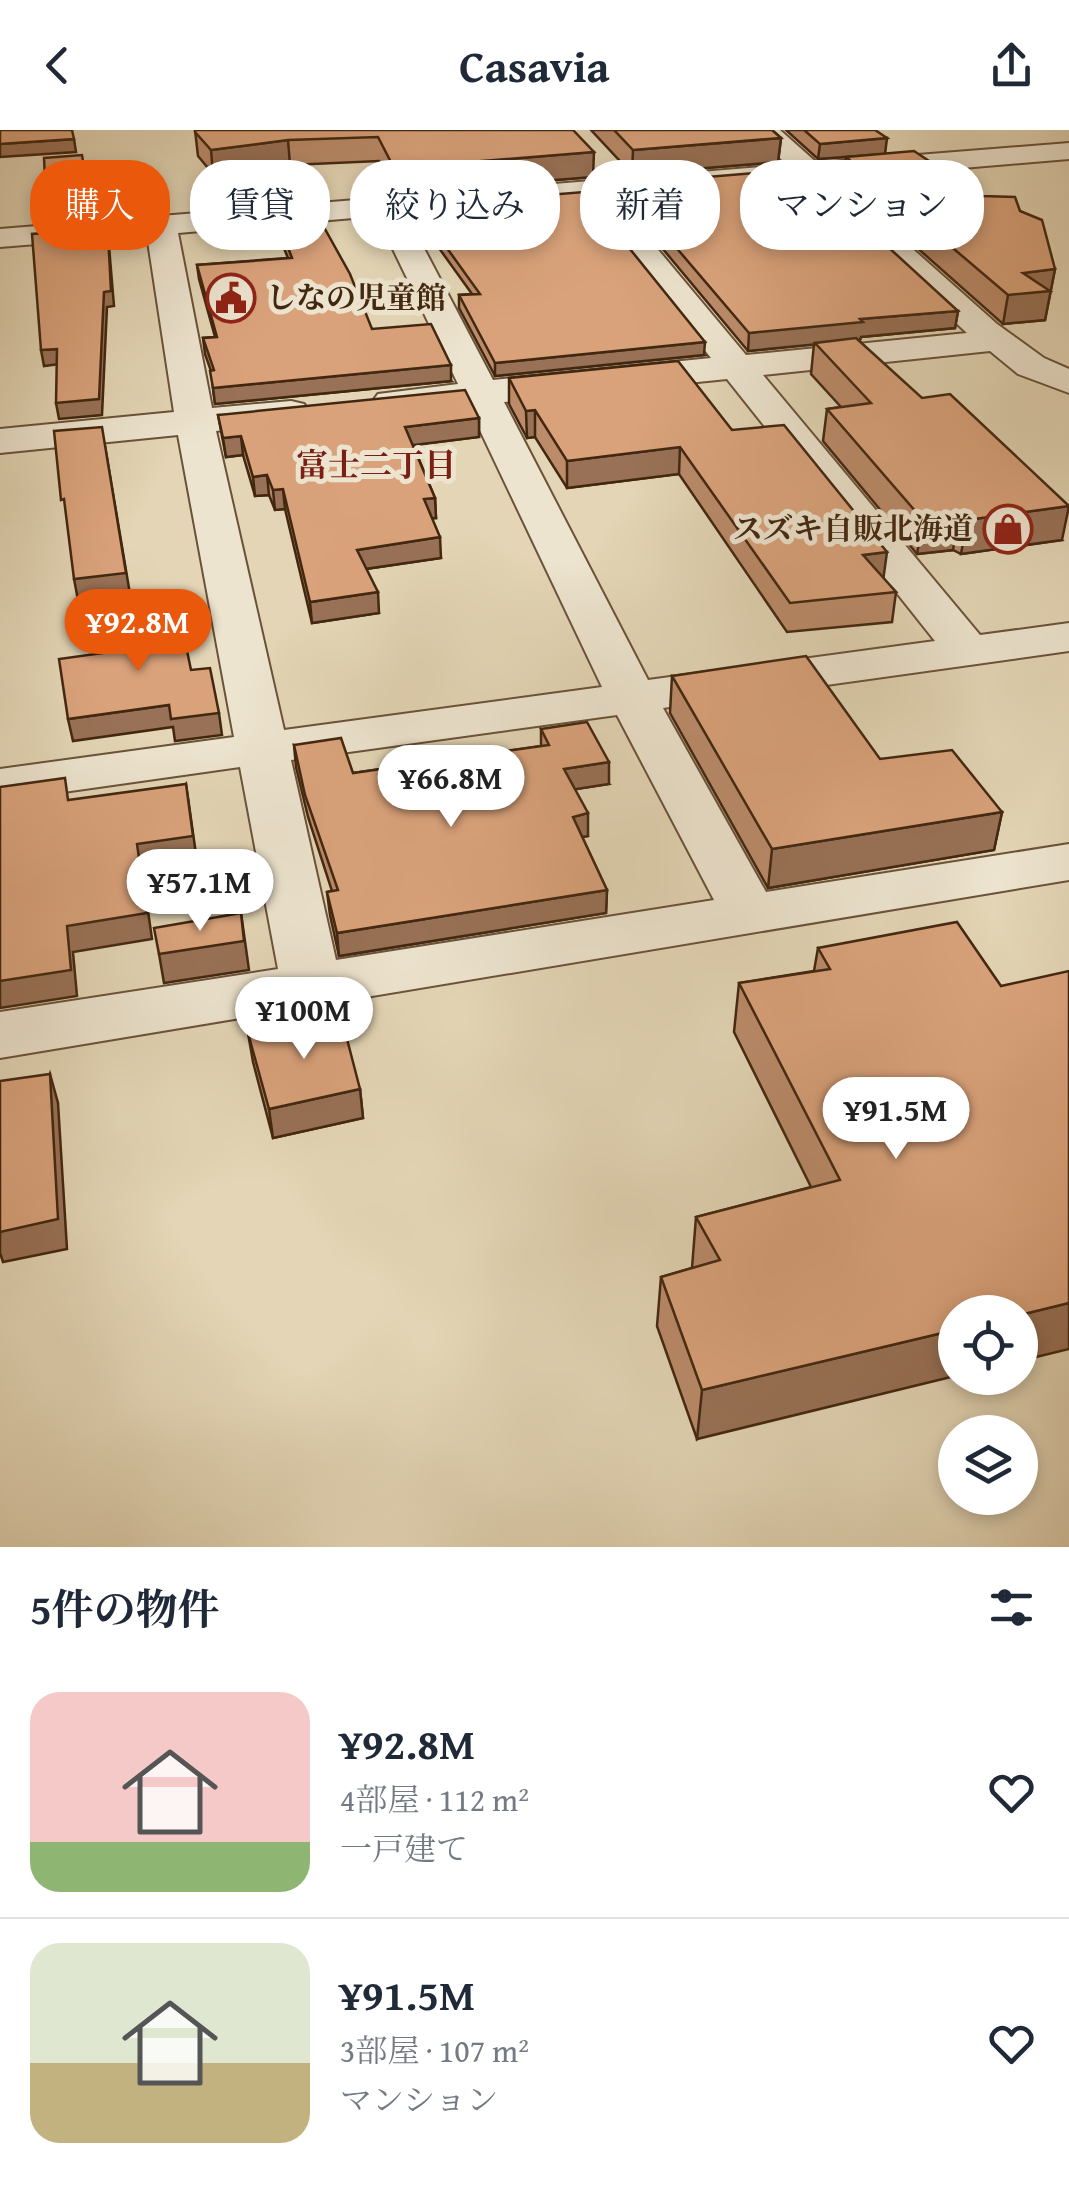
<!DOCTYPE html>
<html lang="ja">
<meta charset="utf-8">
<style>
:root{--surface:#fff;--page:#f2f2f3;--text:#1f2937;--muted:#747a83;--line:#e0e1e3;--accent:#ea580c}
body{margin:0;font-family:"Gentium Book Plus","Noto Serif JP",serif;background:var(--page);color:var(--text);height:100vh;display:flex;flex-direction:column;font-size:38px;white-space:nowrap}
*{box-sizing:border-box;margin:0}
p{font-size:32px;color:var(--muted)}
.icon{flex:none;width:55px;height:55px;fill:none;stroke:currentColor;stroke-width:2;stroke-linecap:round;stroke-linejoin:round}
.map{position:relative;height:1417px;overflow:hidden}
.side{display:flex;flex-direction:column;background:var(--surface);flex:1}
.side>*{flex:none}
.top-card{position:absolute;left:30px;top:30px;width:1010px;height:90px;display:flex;gap:20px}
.buttons{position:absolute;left:938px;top:1165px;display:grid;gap:20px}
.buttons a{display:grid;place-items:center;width:100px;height:100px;border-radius:50%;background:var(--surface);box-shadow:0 5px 15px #0003;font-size:50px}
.price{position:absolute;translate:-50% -85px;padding:0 22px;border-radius:35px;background:#fff;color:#222;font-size:32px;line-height:65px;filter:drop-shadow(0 2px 5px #0008)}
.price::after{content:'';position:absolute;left:50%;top:60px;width:30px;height:22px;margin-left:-15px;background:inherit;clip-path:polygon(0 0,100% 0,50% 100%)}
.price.selected{background:var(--accent);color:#fff}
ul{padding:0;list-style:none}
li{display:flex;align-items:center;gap:30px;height:250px;padding:0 30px}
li+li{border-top:2px solid var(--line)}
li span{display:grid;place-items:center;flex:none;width:280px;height:200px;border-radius:30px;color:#555}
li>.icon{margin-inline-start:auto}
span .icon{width:120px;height:120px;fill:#fffc;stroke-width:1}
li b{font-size:42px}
h2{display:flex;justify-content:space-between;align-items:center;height:120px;padding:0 30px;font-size:42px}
.tag{padding:0 35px;border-radius:40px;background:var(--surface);box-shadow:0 5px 15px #0003;font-size:35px;line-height:90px}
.tag.selected{background:var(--accent);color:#fff}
header{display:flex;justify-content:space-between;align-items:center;height:130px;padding:0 30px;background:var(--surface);font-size:45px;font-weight:700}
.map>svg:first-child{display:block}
</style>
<header><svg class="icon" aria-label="back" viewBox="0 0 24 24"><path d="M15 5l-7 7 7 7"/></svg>Casavia<svg class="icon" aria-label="share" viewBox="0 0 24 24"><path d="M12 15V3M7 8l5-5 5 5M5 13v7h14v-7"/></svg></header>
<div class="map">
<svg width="1069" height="1417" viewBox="0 0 1069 1417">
<rect width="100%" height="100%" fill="#e3d5b5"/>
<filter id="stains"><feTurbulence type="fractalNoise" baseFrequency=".002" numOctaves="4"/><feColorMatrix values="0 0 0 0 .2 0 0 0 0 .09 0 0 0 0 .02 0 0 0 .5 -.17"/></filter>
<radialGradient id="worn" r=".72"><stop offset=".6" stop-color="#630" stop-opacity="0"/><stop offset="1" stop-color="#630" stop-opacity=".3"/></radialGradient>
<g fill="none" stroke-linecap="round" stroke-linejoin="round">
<g stroke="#6a5239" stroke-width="4">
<path id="minor" d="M751,0h29l37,33 252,-20v16l-235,20 163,145 47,34 25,11v24l-51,-19 -28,-23 -227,24 217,260 89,-12v28l-406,57 103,184 303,-48v36l-1069,178v-46l278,-43 -38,-202 -240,34v-32l234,-32 -56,-302 -178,18v-24l174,-17 -27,-177 -147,12v-18l787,-64zM803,51l164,152 -221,22 -132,-158zM585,69l126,159 -218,22 -87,-166zM377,86l81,168 -80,10 -6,8 6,8 13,3 77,-8 134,282 -318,43 -68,-299 88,-11 6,-8 -6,-8 -13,-3 -79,7 -34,-175zM727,249l208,262 -287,39 -144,-278zM617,585l97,185 -378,60 -45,-200z"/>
</g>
<use href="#minor" fill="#ede4cf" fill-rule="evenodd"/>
</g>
<g fill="#bb8b6a" stroke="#422710" stroke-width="2.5">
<path d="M195,0h378l20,47 -198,16 -16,-32 -89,4 -77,9 -15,-18z"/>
<path d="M591,0h181l9,8 -3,24 -146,12z"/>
<path d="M786,0h89l10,23 97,43 38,15 35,58 -10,51 -42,4 -160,-142 3,-25 -28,2z"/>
<path d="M622,54l336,127 -3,17 -94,9 -1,3h-2l204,200 -101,14 -8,-4 -36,4 -94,-113 4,-32 14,-2 -30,-33 3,-30 -66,7 -126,-151z"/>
<path d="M411,76l293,149 -209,21 -36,-68v-13l13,-1 -46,-64 -7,1 -7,-14z"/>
<path d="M282,102l90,97 79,52 -236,23 -4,-33 -6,-17 -2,-16 12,-1 -16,-58 -2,-14 91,-7 -5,-12z"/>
<path d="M509,248l223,52 164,162 -4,30 -105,10 -108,-158 -112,14 -32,-51 -8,1 -18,-34z"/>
<path d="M218,285l261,3v19l-66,8 22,53 1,20h-4l9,40 -75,11 13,44 -67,10 -27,-114 -10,1 -6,-15 -14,1 -12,-41 -17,2z"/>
<path d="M672,546l208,83 122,53 -8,38 -226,38 -98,-175z"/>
<path d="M541,599l68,55 -34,5 13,47 -6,1 25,53 -1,23 -267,43 -9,-41 -3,-23 5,-1 -24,-74 -12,-50 -2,-22 59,28 188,-27z"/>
<path d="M818,818l183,38 -304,453 -40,-113 4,-49 31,-9 4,-51 115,-30 -77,-155 5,-49 75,-12z"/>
<path d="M248,903l112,56 3,29 -90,20 -20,-76z"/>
</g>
<g fill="#987156" stroke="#422710" stroke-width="2.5">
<path d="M781,8l-3,24 -146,12 1,-24z"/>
<path d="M887,8l-2,16 -67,5 2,-15z"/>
<path d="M74,9l2,13 -76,5v-13z"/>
<path d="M288,10l2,25 -77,9 -2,-24z"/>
<path d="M594,22l-1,25 -198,16 -1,-25z"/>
<path d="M89,68l3,20 -42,3 -4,-20z"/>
<path d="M418,89h8v11l-7,1z"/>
<path d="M108,104l6,72 -7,1 -5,108 -43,4 -3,-16z"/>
<path d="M1055,139l-10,51 -42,4 5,-29 15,-22z"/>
<path d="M958,181l-3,17 -94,9 -1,3 -112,11 1,-18 111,-14z"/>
<path d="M705,212l-1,13 -209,21v-13z"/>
<path d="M57,219l3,15 -16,2 -3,-16z"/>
<path d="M451,235v16l-236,23 -2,-16z"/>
<path d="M535,280v27l-8,1 -1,-27z"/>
<path d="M479,288v19l-73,9 -1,-19z"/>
<path d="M241,306l2,19 -17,2 -3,-19z"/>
<path d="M105,316l25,148 -52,6 -4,-21z"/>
<path d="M680,317l-1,27 -112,14v-27z"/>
<path d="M267,345l2,20 -14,1 -2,-19z"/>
<path d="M283,359l2,20 -10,1 -2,-20z"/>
<path d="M435,368l1,20 -11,1 -1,-20z"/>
<path d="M1069,376l-7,34 -101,14 6,-34z"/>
<path d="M959,385l-6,35 -36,4 6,-34z"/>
<path d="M440,407l1,21 -83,12 -1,-20z"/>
<path d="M887,422l-4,29 -20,-26z"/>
<path d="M378,462l1,21 -67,10 -2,-21z"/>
<path d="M169,575l50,8 3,22 -47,6 -2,-14 -100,14 -5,-22z"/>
<path d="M609,632v22l-45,7v-22z"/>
<path d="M186,654l11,77 -55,8 10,70 -79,13 4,44 -77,12v-27l67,-55z"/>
<path d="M1002,682l-8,38 -226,38 4,-39z"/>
<path d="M588,683v23l-16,3 1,-22z"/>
<path d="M607,760l-1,23 -267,43 -2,-23z"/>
<path d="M241,783l8,57 -85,13 -5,-29z"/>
<path d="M50,944l8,29 9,146 -64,13 -3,-9v-21z"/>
<path d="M360,959l3,29 -90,20 -4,-29z"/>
<path d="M1069,1173v46l-49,12v-46z"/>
<path d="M955,1200v46l-258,63 5,-49z"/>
</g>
<g fill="#d9a27b" stroke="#422710" stroke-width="2.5">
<path d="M0,0h72l2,9 -74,5z"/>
<path d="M195,0h378l21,22 -200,16 -16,-31 -90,3 -77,10 -16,-18z"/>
<path d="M614,0h158l9,8 -148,12z"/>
<path d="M804,0h71l12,8 -67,6z"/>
<path d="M914,21l68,45 33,1 5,14 22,9 13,49 -32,4 27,18 -42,4 -162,-138z"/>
<path d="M82,25l7,43 -43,3 -2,-43z"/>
<path d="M803,39l155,142 -98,8 3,3 -114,11 -127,-149z"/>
<path d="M584,62l121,150 -210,21 -36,-68 21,-1 -54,-75h-8l-7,-13z"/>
<path d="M94,99l1,6 13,-1 3,57 -7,1 -5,107 -43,4 1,-54 -16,1 -9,-116z"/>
<path d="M325,99l25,45 22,55 59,-5 20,41 -238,23 -3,-17 4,-1 -11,-32 14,-1 -20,-72 95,-7 -10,-26z"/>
<path d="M856,208l66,60 28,-4 119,112 -102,14 -8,-5 -36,5 -96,-111 44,-6 -56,-60z"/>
<path d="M678,231l54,69 52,-5 103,127 -24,3 33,37 -106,11 -110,-156 -113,14 -32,-51 -9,1 -17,-33z"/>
<path d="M465,260l14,28 -74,9 30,71 -11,1 16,38 -83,13 21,42 -68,10 -27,-113 -10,1 -6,-15 -14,2 -12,-41 -18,2 -5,-23z"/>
<path d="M102,297l24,146 -52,6 -10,-80 -3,1 -7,-69z"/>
<path d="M180,487l11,53 19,-2 9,45 -48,6 -2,-14 -101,14 -9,-60 44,-6 -3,-26z"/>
<path d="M806,526l74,103 72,-9 50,62 -230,37 -100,-173z"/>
<path d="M587,592l22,40 -45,7 24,44 -15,4 34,73 -270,43 -10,-41 11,-2 -33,-95 -11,-50 47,-7 12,35 196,-28 -8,-16z"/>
<path d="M65,648l3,22 118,-16 7,52 -56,8 10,69 -80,13 4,44 -71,11v-194z"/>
<path d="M241,783l3,28 -85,13 -5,-26z"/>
<path d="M957,792l44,64 68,-15v332l-49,12v-3h-65v18l-253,60 -41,-113 59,-17 -24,-43 144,-37 -101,-197 91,-14 -12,-21z"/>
<path d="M341,886l19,73 -91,20 -21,-76z"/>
<path d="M50,944l8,145 -58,13v-151z"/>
</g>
<defs>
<g id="civic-ring" transform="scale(2.5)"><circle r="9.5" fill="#ede4cf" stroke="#8f2418" stroke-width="1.5"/><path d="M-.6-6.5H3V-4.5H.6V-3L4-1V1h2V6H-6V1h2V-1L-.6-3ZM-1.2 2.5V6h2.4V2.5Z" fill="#8f2418"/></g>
<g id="shop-ring" transform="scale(2.5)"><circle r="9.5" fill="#ede4cf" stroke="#8f2418" stroke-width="1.5"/><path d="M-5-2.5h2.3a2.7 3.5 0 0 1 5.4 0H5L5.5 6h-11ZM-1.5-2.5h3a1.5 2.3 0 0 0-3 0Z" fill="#8f2418"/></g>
</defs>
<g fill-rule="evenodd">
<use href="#civic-ring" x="231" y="168"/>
<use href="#shop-ring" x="1008" y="399"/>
</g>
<g text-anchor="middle" stroke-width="10" stroke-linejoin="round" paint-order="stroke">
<g font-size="30" font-weight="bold" fill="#422710" stroke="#ede4cf" text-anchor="start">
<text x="266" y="178">しなの児童館</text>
<text x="973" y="409" text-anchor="end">スズキ自販北海道</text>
</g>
<g font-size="32" font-weight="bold" fill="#7a1f14" stroke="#ede4cf">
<text x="376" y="346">富士二丁目</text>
</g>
</g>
<rect width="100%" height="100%" filter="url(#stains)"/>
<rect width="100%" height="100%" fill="url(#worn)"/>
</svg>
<div class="buttons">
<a><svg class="icon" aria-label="locate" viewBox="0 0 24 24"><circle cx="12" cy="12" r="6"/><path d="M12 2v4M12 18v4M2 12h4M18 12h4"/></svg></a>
<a><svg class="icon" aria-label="layers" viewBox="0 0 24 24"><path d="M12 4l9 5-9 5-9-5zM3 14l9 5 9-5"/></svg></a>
</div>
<b class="price selected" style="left:138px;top:544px">¥92.8M</b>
<b class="price" style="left:451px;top:700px">¥66.8M</b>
<b class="price" style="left:200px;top:804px">¥57.1M</b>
<b class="price" style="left:304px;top:932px">¥100M</b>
<b class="price" style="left:896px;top:1032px">¥91.5M</b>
<div class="top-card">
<a class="tag selected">購入</a>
<a class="tag">賃貸</a>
<a class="tag">絞り込み</a>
<a class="tag">新着</a>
<a class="tag">マンション</a>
</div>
</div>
<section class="side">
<h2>5件の物件<svg class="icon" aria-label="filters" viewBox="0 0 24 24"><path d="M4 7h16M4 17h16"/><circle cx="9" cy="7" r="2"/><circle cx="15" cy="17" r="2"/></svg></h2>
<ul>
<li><span style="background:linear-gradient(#f6c9c9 75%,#8fb573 0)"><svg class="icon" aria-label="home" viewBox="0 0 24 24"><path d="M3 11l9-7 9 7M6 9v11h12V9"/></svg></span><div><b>¥92.8M</b><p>4部屋 · 112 m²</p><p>一戸建て</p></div><svg class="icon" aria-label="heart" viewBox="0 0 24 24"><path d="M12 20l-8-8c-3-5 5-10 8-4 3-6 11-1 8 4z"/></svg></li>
<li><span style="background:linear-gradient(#dfe7d0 60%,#c2b280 0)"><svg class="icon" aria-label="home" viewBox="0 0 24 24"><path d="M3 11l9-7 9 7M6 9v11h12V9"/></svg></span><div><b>¥91.5M</b><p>3部屋 · 107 m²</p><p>マンション</p></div><svg class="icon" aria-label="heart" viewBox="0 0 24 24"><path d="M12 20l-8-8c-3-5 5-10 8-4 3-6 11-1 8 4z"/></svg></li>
</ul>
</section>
